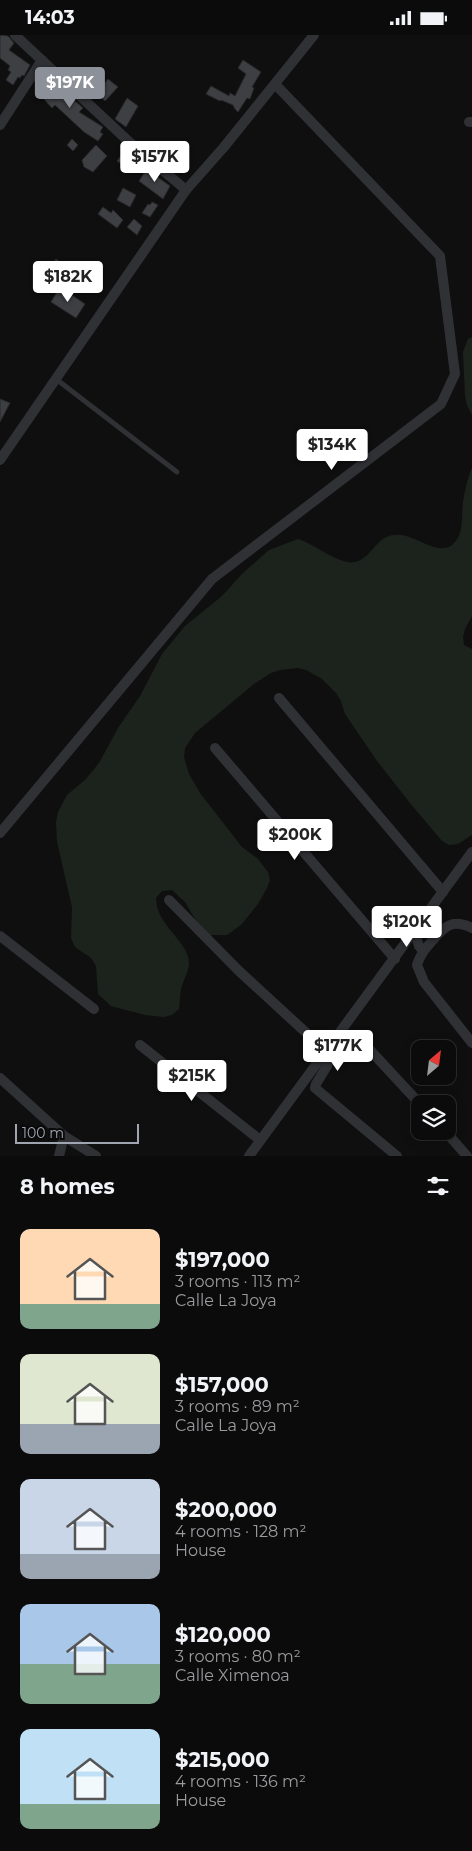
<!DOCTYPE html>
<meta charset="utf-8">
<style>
:root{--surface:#0b0b0c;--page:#141415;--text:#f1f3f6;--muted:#9a9b9d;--line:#2b2b2d;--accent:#8c9099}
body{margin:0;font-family:Montserrat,sans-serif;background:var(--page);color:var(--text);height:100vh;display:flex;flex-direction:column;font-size:19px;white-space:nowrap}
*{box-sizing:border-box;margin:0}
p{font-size:16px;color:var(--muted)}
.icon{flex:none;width:28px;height:28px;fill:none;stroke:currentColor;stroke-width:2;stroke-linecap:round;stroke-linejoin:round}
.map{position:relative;height:1121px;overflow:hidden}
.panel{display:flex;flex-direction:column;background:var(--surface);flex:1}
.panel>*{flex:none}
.needle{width:32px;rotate:28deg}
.tools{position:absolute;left:411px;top:1005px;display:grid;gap:10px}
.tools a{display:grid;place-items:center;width:45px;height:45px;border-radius:10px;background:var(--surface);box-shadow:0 2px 12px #0003,0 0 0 1px var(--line);font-size:25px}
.scale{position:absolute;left:15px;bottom:12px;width:124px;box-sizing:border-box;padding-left:5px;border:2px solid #a0a6b1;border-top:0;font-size:14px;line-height:18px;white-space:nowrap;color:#a0a6b1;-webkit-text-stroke:4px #0a0a0b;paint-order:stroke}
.price{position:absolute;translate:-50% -42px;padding:0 11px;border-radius:5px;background:#fff;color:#222;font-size:16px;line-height:32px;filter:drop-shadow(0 1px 2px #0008)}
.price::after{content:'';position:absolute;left:50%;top:30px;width:15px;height:11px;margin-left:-8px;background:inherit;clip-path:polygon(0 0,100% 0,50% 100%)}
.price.current{background:var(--accent);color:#fff}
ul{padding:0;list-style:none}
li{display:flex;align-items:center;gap:15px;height:125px;padding:0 20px}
li span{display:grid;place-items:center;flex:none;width:140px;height:100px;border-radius:10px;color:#555}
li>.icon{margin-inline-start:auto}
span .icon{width:60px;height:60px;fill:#fffc;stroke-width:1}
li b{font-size:21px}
h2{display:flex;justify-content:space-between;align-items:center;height:60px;padding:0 20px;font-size:21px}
.status{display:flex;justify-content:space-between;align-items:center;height:35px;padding:0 25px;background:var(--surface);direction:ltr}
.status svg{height:14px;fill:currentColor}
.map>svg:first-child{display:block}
</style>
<div class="status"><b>14:03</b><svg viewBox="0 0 49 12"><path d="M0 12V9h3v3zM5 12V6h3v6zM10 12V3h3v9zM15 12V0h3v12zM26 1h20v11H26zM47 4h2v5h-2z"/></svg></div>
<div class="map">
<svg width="472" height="1121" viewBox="0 0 472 1121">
<rect width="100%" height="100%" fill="#0f0f10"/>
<g fill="#1c231c">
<path d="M472,302v78l-5,-10 -2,-9 -2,-44 5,-13z"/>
<path d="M472,433v148l-7,13 -2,8 1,8 8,4v186l-14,9 -9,1 -7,-4 -32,-38 -33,-42 -32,-47 -4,-13 -5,-8 -14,-14 -16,-9 -8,-2 -18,2 -9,3 -17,11 -59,49 -10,15 -1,9 5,17 11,19 42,54 16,12 10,13 2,8 -3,8 -9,16 -17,21 -14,10h-19l-7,-6 -16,-27 -13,-12 -10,1 -6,7c0,28 33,43 33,65 0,8 -6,18 -8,26 -1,7 -1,14 -2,20l-7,6 -8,2 -19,-2 -34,-9 -13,-12 -2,-28 -5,-8 -16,-11 -4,-9 1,-31 -15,-65 -1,-20 2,-10 9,-17 19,-16 13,-16 19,-35 22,-32 22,-42 23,-28 37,-30 20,-22 27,-24 29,-11c16,5 33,20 49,23 23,4 26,-25 47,-27 19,-3 43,22 58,10 13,-10 9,-30 11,-43 2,-11 4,-23 9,-34z"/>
</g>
<g fill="#3e3f43" stroke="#29292c">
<path d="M0,0l8,1 6,7 -5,7 21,15 -6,11 -2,-1 -2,3 -2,-1 -5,8 -7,-5 5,-8 -3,-2 2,-4 -10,-8z"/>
<path d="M243,25l18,12 -9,15 2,1 -4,11 -3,-1 -9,14 -3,-3 -2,-4 -12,-5 -1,1 -14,-7 5,-8 18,10 1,-3 5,3 11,-22 -8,-6z"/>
<path d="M43,36l6,5 -2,2 25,23 2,-1 9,8 -4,4 24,15 -3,5 3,2 -5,7 -14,-9 -29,-27 -3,3 -10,-11 8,-9 -12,-8 -2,3z"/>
<path d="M108,44l10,8 -13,14 -9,-8z"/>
<path d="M127,63l11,8 -12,21 -11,-8z"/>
<path d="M72,104l6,6 -5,6 -6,-6z"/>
<path d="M96,110l11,11 -14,16 -9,-5 -2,-7z"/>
<path d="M126,113l10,9 -8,12 -11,-8z"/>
<path d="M148,132l9,7 -1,2 14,10 -7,13 -24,-18z"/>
<path d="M123,153l13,7 -6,12 -13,-7z"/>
<path d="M152,167l6,3 -8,12 -8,-4 6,-9 2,1z"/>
<path d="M103,172l8,6 2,-3 10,10 -6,8 -19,-14z"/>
<path d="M134,184l8,7 -5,9 -10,-8z"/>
<path d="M56,224l16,12 -13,13 -13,-10z"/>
<path d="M60,252l25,17 -9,14 -25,-16z"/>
<path d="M0,364l10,4 -10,19z"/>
</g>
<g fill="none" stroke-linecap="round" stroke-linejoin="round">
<path stroke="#303135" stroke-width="5" d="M56,344l121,93"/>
<g stroke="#303135" stroke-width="10">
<path d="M15,0l111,104 60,51"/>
<path d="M469,87h3"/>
<path d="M0,90l42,-65"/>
<path d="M0,425l186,-270 38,-43 90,-112"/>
<path d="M279,663l164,194"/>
<path d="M215,713l180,211"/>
<path d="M0,798l212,-254 229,-175 14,-30 -15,-118 -165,-172"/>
<path d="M169,865l70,71 87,80 5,3 30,-5h8l51,55"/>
<path d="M472,893c-20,-10 -28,-1 -40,13 -7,8 -12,14 -15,24l7,17 48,61"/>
<path d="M414,896l5,15 4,5"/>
<path d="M0,901l94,73"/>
<path d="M140,1010l120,95"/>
<path d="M331,1019l-4,12 -11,18 -1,4 82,68"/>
<path d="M0,1043l64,58 32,20"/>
<path d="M445,1096l22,25"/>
<path d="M59,1121l5,-20"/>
<path d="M249,1121l223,-304"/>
</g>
</g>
</svg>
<div class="tools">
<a><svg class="needle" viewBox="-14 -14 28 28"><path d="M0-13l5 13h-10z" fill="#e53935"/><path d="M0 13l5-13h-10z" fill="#9a9b9d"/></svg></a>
<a><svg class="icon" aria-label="layers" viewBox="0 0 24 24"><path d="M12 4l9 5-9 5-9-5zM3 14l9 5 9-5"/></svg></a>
</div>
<div class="scale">100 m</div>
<b class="price current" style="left:70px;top:74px">$197K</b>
<b class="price" style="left:155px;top:148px">$157K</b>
<b class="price" style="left:68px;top:268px">$182K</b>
<b class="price" style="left:332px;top:436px">$134K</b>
<b class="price" style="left:295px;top:826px">$200K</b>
<b class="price" style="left:407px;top:913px">$120K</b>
<b class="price" style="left:338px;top:1037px">$177K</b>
<b class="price" style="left:192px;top:1067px">$215K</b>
</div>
<section class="panel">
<h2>8 homes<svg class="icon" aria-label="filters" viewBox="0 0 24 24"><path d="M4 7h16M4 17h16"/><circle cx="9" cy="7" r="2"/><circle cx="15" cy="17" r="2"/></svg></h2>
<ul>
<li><span style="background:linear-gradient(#ffd9b3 75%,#7fa58c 0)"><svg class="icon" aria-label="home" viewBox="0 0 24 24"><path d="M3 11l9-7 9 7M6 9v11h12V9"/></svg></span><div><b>$197,000</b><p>3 rooms · 113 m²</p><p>Calle La Joya</p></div></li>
<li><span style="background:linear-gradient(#dfe7d0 70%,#9aa5b1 0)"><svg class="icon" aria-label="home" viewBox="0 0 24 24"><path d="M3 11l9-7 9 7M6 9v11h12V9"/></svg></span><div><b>$157,000</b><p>3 rooms · 89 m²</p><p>Calle La Joya</p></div></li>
<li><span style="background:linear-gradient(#c9d6e8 75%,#9aa5b1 0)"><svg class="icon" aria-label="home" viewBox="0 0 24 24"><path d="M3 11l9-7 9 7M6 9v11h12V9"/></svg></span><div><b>$200,000</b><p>4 rooms · 128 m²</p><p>House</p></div></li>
<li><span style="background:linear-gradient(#a9c7e8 60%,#7fa58c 0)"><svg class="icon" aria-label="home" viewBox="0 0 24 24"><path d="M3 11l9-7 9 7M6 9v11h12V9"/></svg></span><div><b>$120,000</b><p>3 rooms · 80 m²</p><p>Calle Ximenoa</p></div></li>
<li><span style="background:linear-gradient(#bfe0f5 75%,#7fa58c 0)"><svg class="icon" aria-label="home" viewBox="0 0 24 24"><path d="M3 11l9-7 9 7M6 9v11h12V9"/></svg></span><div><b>$215,000</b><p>4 rooms · 136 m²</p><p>House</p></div></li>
</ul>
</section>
